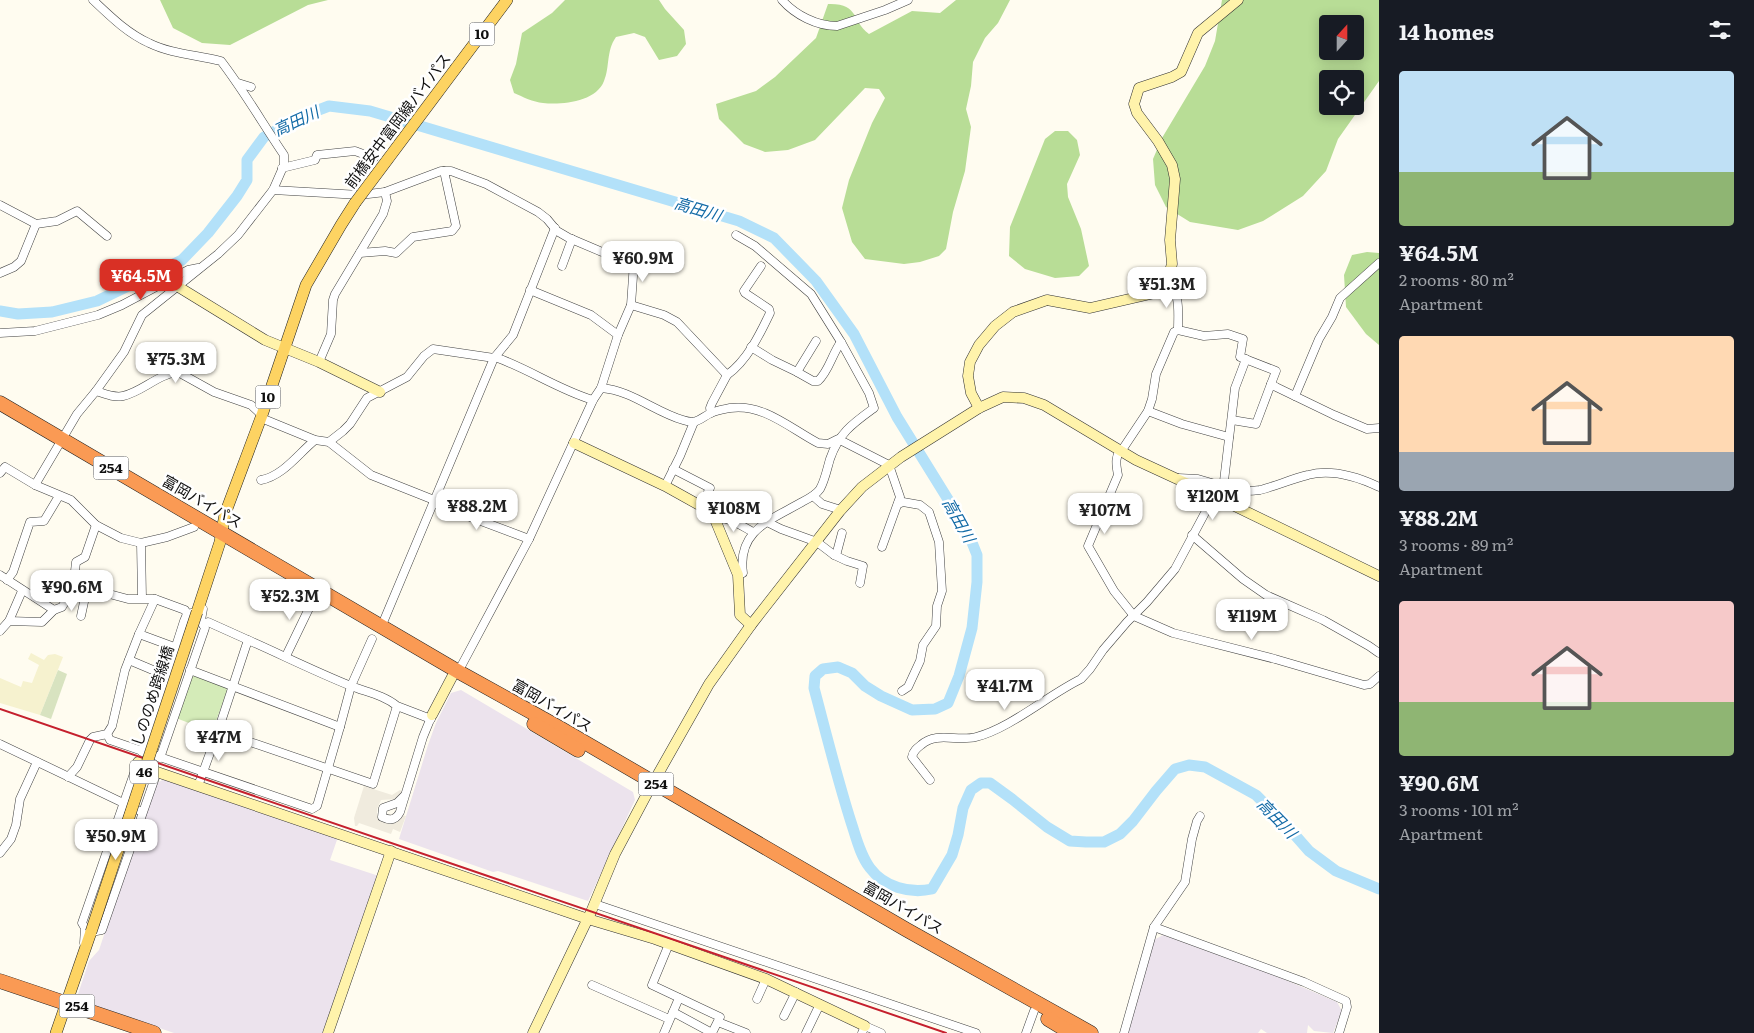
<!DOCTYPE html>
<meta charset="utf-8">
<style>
:root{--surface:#171b24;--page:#20242c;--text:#f1f3f6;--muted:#9ea1a6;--accent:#d93025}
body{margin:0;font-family:Literata,"Noto Sans JP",serif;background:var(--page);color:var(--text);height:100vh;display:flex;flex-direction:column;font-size:19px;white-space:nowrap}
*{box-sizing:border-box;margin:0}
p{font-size:16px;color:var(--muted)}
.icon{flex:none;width:28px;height:28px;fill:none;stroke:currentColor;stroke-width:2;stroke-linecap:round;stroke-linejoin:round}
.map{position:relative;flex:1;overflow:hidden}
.panel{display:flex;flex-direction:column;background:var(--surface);width:375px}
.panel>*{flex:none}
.needle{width:32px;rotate:21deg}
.controls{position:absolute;left:1319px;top:15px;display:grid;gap:10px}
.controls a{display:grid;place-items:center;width:45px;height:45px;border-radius:5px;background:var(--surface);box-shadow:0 2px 12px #0003;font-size:25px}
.price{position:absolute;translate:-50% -42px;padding:0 11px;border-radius:10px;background:#fff;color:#222;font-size:16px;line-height:32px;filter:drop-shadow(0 1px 2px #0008)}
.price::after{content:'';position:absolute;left:50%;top:30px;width:15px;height:11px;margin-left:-8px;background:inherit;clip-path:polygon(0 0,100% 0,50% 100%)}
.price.current{background:var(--accent);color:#fff}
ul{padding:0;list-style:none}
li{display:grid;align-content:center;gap:10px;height:265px;padding:0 20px}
li span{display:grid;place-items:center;height:155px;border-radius:5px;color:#555}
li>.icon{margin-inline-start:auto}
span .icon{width:90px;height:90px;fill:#fffc;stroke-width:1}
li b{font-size:21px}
h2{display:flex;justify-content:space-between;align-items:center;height:60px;padding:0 20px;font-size:21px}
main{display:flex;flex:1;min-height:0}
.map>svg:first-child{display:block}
</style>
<main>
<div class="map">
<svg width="1379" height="1033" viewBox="0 0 1379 1033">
<rect width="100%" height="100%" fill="#fffcf0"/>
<g fill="#ece3ed">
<path d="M461,690l172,102 2,8 -47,101 -90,-30 -5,1 -94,-33 29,-94 8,-22 15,-30z"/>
<path d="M165,779l173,58 -8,23 49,16 -54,157h-151l-93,-32 -3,-7 11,-33 10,-11 55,-166z"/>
<path d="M1163,935l111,40 63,27 5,9 -9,22 -19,-2 -6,-6 -1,8h-40l-6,-4 -3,4h-131l27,-93z"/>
</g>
<path fill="#f6f2cf" d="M31,653l13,7 4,-5 7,-1 8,3 -23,58 -40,-12v-25l21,9 2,-6 9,2 7,-18 -11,-6z"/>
<path fill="#d4ebb8" d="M194,676l32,10 1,5 -15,41 -36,-14 13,-40z"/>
<g fill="#b8dd96" fill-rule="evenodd">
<path d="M160,0h168l-20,5 -78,40 -28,-2 -29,-15z"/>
<path d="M565,0h94l6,9 19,21 2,14 -9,12 -18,4 -14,-23 -11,-4 -18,4c-10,14 -6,30 -12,44 -8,21 -42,24 -61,22 -10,-1 -20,-6 -29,-10l-4,-13 6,-16 6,-31 30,-20z"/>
<path d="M956,0h54l-12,23 -13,15 -12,24 -2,24 -5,23 5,18 -6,44 -12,41 -7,37 -7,7 -19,6 -16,2 -39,-5 -13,-17 -10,-34 7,-28 23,-57 13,-25 -6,-9 -14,-1 -50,52 -27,10 -23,2 -21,-8 -25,-25 -3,-15 40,-13 19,-14 41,-39 12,-34c32,-1 23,17 41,30l43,-23 28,2z"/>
<path d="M1222,0h157v81l-41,58 -12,32 -23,25 -40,25 -25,9 -48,-8 -24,-15 -11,-22 -2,-26 9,-21 43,-72 10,-25zM1328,24h27v27h-27zM1328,79h27v27h-27z"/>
<path d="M1055,131h13l9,9 3,15 -13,29 1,13 13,32 8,37 -10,10 -24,2 -30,-9 -16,-13 1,-29 35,-88z"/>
<path d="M1367,252l12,1v92l-13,-11 -20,-27 -2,-32 8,-20z"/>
</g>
<path fill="#d8e3c0" d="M58,670l9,4 -16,45 -11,-4z"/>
<path fill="#f0ebde" d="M364,786l28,9 8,-5 3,1 -4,7 -3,1 -15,1 -4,9v7l2,4 5,2h11l7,-7 4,1 -6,16 -7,-3 -2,5 -32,-11 -2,3h-2l-1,-8z"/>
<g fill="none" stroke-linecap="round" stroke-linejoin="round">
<path stroke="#b3e1f9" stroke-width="11" d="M0,311l18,3 34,-2 45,-11 85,-41 26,-27 29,-37 10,-16v-20l17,-23 39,-21 26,-10 41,5 369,110 35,17 42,43 38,53 43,83 70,113 10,25v27l-5,46 -13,48 -11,27 -13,6 -23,1 -31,-14 -16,-10 -13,-13 -14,-6 -15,2 -8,7 -1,12c12,45 23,90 37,134 5,15 9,33 19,46 14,19 40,26 62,21l20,-34 6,-20 5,-27 8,-18 10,-7h9l22,16 35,28 23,14 16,1h18l16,-8 13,-13 23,-30 19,-22 14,-4 16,2 51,28 31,31 22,25 27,20 43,18"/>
<g stroke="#424242" stroke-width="9">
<g id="street">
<path d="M782,0c13,15 35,26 55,26l48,-16 23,-10"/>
<path d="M238,83l13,4"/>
<path d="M282,168l33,-8 2,-5 38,-4 19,7"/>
<path d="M273,190l87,5 25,-3 56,-21h10l35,13 52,28 9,7 10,12 12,7 33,14 32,10 -3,43 -13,30 -17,53 -8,12 -64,139 -72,135"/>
<path d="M0,205l36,19 21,-3 20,-10 30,25"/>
<path d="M736,235l19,11 56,48 30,48 28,51 5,15c-22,16 -35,25 -44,51 -3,10 -5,21 -10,30 -4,6 -12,10 -18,13 -31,18 -65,28 -59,71l-5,2"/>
<path d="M360,253l25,-2 11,2 17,-16 39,-6 4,-5 -12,-55"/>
<path d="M562,266l10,-27"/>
<path d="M0,273l14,-6 7,-6 15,-37"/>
<path d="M1167,281c14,12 11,32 11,49l-4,2 -18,42 -4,25 -4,12 -24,36c-10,7 -8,18 -6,28l-30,71 26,45 20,25 39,17 102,26 89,26 6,-1 9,-8"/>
<path d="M530,290l61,25 27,20"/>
<path d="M631,305l33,10 13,7 50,53 -15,28 -2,5 1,5"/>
<path d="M1178,330l26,6 24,-2 15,5 -3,18 36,14 -5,13 5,3 58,28 33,14 12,-1"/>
<path d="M0,333l35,-2 63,-16 24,-10 66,-35 10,-2"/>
<path d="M751,347l21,13 25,12 19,-31"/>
<path d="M495,357c34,12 64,33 98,43"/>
<path d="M319,362l12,-28 2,-34 2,-6 48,-80 4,-13 -2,-9"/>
<path d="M797,372l16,9h5c11,-10 14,-27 23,-39"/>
<path d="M727,375c20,-14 33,-41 43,-62l-1,-4 -24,-16 -1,-2 17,-25"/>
<path d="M601,388c30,2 54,24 82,32 15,5 17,-2 28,-7 6,-3 14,-4 19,-5 33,-5 61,21 88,35l10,1 10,-5 51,26 11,32 -18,50"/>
<path d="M96,391c9,3 18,7 27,5 19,-4 35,-22 55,-24l36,20 37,13 11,10"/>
<path d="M1295,396l24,-57 13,-22 8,-19 39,-35"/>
<path d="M1148,411l34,13 47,13"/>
<path d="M266,420l49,20 14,2 42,33 63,25"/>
<path d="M1232,420l24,4 15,-40"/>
<path d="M329,442l14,-11 7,-7 17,-26 40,-21 17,-21 9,-7 61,9"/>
<path d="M673,469l37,19 -9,18"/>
<path d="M0,473l5,-6 30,18 36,15 25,25 25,13 20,5 26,-6 27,-10"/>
<path d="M1178,478l20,1 24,7"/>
<path d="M261,480c22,-4 37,-26 54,-40"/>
<path d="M35,485l42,-71 19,-23 28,-39 18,-37 76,-61 20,-19 35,-45 11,-25v-10c-21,-31 -40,-64 -63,-94 -23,-6 -50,-7 -72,-18 -22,-10 -39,-27 -56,-43"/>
<path d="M665,486l15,-30 14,-34"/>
<path d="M1221,489c13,2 26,3 39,1 16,-4 31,-11 48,-15 23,-6 50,2 71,12"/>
<path d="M1220,494l4,-13 11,-93 11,-29"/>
<path d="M813,496l9,8 19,6"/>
<path d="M433,503l96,36"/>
<path d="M898,504l5,-2 17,3 9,7 10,30 3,49 -5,15 -1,20 -13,19 -3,16 -12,26 -6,4"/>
<path d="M715,520c11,-6 28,7 38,12"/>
<path d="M767,522l14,7 36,13 17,13 13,6 16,5 -3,17"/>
<path d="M1192,535l51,44 23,16 57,25 46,26 10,7"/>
<path d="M141,543l1,55"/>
<path d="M834,555l3,-3 5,-19"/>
<path d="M0,575l54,35 8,-3 11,-18 10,-2 45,12h27l30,11 2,4"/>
<path d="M7,580l6,-8 17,-50 14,-1 15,-25"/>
<path d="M73,589l3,-27 9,-5 11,-32"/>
<path d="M81,616l6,-28"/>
<path d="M9,621l13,-30"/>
<path d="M203,625l5,-3 40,18"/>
<path d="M382,625l112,-267 19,-23 42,-107"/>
<path d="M0,631l9,-10 33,1 12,-12"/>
<path d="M139,634l38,14"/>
<path d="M286,656l29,-60"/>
<path d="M129,660l38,16"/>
<path d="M190,670l150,57 11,-41 21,-47"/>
<path d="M397,706l-24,78 -155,-53 30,-91c34,15 68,32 103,46 15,6 33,9 46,20l34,13"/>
<path d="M107,734l3,6 202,69 5,-3 23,-79"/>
<path d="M0,744l142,68"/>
<path d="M142,752l42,-131 3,-7 5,-1"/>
<path d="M160,758l45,-130 -4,-8 2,-11"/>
<path d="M68,777l9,-10 13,-27 3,-3 14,-3 5,-8 13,-56 14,-36 16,-35"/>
<path d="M930,780l-18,-23c1,-6 5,-9 9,-12 16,-14 36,-3 55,-8 35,-9 72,-42 105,-58l9,-10 13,-19 24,-28 20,-20 28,-33 39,-73"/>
<path d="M198,786l20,-55"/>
<path d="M405,795l-8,8 -14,5 -1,9c8,4 14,3 18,-5l23,-75 9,-22"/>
<path d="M0,853l11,-14 5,-14 4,-26 17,-37"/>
<path d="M595,904l381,129"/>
<path d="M1154,927l150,55 42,19 1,6 -8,26"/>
<path d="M91,932l11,-2 55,-158"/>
<path d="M84,943l1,-15 -3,-5 56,-161"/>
<path d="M669,944l-17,41 68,32 -8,16"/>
<path d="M592,985l77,34"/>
<path d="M757,999l9,-20"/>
<path d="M673,1012l39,21"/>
<path d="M784,1016l12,-24"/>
<path d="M718,1022l28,11"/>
<path d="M664,1033l15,-35"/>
<path d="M806,1033l14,-29"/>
<path d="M862,1033l3,-7 16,7"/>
<path d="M1026,1033l8,-22"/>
<path d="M1124,1033l30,-106 31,-45 7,-43 5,-18 3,-5"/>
</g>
</g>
<g stroke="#313131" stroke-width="11">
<g id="secondary">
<path d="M177,286l88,54 54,22 61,30"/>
<path d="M979,408l-8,-15 -3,-17 2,-14 9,-17 16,-19 18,-14 34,-12 43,8 65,-15 12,-12 5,-17 -2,-24 5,-61 -3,-14 -14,-24 -21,-28 -3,-9 5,-16 33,-11 9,-5 17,-39 40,-33"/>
<path d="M574,443l91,43 36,20 13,11 24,58 2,40 11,10"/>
<path d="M432,715l20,-38"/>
<path d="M138,762l19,10 41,14 390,133 67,20 111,40 99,47"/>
<path d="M328,1033l63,-182"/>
<path d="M533,1033l58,-121 24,-58 34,-64 60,-106 42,-59 89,-114 22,-24 39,-30 78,-49 24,-11 21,1 20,7 92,55 78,36 165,80"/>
</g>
</g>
<g stroke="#202020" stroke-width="12">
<g id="primary">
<path d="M456,68l51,-68"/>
<path d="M197,612l23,-70 5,-28 37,-99 44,-130 35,-60 14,-22"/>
<path d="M56,1033l35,-101"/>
</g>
</g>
<g stroke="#202020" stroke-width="15">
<g id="highway">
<path d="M0,403l459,269 101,56 347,202 184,103"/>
<path d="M534,724l44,26"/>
<path d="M0,981l154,52"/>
<path d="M1048,1019l23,14"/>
</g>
</g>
<use href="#street" stroke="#fff" stroke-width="8"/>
<use href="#secondary" stroke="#fff3ab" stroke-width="10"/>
<use href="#primary" stroke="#fdd362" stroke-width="11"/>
<use href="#highway" stroke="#fa9a54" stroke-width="14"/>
<path stroke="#c5202d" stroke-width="2" d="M0,709l946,324"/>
<g stroke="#202020" stroke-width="12" stroke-linecap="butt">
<g id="primary-bridge">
<path d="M355,203l101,-135"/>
<path d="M91,932l106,-320"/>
</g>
</g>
<use href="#primary-bridge" stroke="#fdd362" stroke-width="11"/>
</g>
<g text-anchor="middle" stroke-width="5" stroke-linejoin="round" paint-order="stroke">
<g fill="#fff" stroke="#575757" stroke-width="1">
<rect x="469.5" y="22.5" width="25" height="23" rx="4"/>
<rect x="255.5" y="385.5" width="25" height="23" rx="4"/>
<rect x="93.5" y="456.5" width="35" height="23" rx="4"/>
<rect x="130" y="760.5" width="28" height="23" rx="4"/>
<rect x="638.5" y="772.5" width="35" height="23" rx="4"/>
<rect x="59.5" y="994.5" width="35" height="23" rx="4"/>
</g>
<g font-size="14" font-weight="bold" fill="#0f0f0f">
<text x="482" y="39">10</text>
<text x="268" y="402">10</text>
<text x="111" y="473">254</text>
<text x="144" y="777">46</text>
<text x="656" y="789">254</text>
<text x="77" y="1011">254</text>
</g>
<g font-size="15" fill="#0f0f0f" stroke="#fff">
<text transform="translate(398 121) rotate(-53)" y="5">前橋安中富岡線バイパス</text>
<text transform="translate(202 502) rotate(30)" y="5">富岡バイパス</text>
<text transform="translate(153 696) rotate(-72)" y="5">しののめ跨線橋</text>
<text transform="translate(552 706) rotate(30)" y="5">富岡バイパス</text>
<text transform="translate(903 908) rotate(30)" y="5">富岡バイパス</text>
</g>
<g font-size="16" font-style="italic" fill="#126aa6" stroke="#fff">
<text transform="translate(296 121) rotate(-25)" y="6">高田川</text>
<text transform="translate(698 209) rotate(17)" y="6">高田川</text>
<text transform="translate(959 520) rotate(61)" y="6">高田川</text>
<text transform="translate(1277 818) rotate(46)" y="6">高田川</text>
</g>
</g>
</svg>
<div class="controls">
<a><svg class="needle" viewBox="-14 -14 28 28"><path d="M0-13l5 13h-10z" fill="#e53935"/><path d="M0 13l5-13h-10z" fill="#9ea1a6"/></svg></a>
<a><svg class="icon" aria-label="locate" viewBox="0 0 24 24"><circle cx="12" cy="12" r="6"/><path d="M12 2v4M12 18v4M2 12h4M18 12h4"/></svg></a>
</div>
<b class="price" style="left:643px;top:283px">¥60.9M</b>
<b class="price current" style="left:141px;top:301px">¥64.5M</b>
<b class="price" style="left:1167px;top:309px">¥51.3M</b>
<b class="price" style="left:176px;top:384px">¥75.3M</b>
<b class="price" style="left:1213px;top:521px">¥120M</b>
<b class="price" style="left:477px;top:531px">¥88.2M</b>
<b class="price" style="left:734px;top:533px">¥108M</b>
<b class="price" style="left:1105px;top:535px">¥107M</b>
<b class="price" style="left:72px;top:612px">¥90.6M</b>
<b class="price" style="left:290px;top:621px">¥52.3M</b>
<b class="price" style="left:1252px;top:641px">¥119M</b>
<b class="price" style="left:1005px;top:711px">¥41.7M</b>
<b class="price" style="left:219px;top:762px">¥47M</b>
<b class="price" style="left:116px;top:861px">¥50.9M</b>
</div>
<section class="panel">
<h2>14 homes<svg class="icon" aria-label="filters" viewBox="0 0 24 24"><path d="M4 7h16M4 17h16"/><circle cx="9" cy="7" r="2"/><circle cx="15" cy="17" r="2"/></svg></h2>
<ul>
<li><span style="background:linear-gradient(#bfe0f5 65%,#8fb573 0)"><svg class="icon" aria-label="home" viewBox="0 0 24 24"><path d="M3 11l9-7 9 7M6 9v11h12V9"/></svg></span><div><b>¥64.5M</b><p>2 rooms · 80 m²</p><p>Apartment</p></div></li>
<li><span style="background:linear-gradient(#ffd9b3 75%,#9aa5b1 0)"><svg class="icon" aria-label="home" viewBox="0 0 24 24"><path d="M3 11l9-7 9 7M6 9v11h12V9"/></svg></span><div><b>¥88.2M</b><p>3 rooms · 89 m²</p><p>Apartment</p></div></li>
<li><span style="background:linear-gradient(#f6c9c9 65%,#8fb573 0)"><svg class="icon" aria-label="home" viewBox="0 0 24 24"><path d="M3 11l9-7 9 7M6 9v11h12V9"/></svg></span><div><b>¥90.6M</b><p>3 rooms · 101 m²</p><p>Apartment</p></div></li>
</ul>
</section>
</main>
